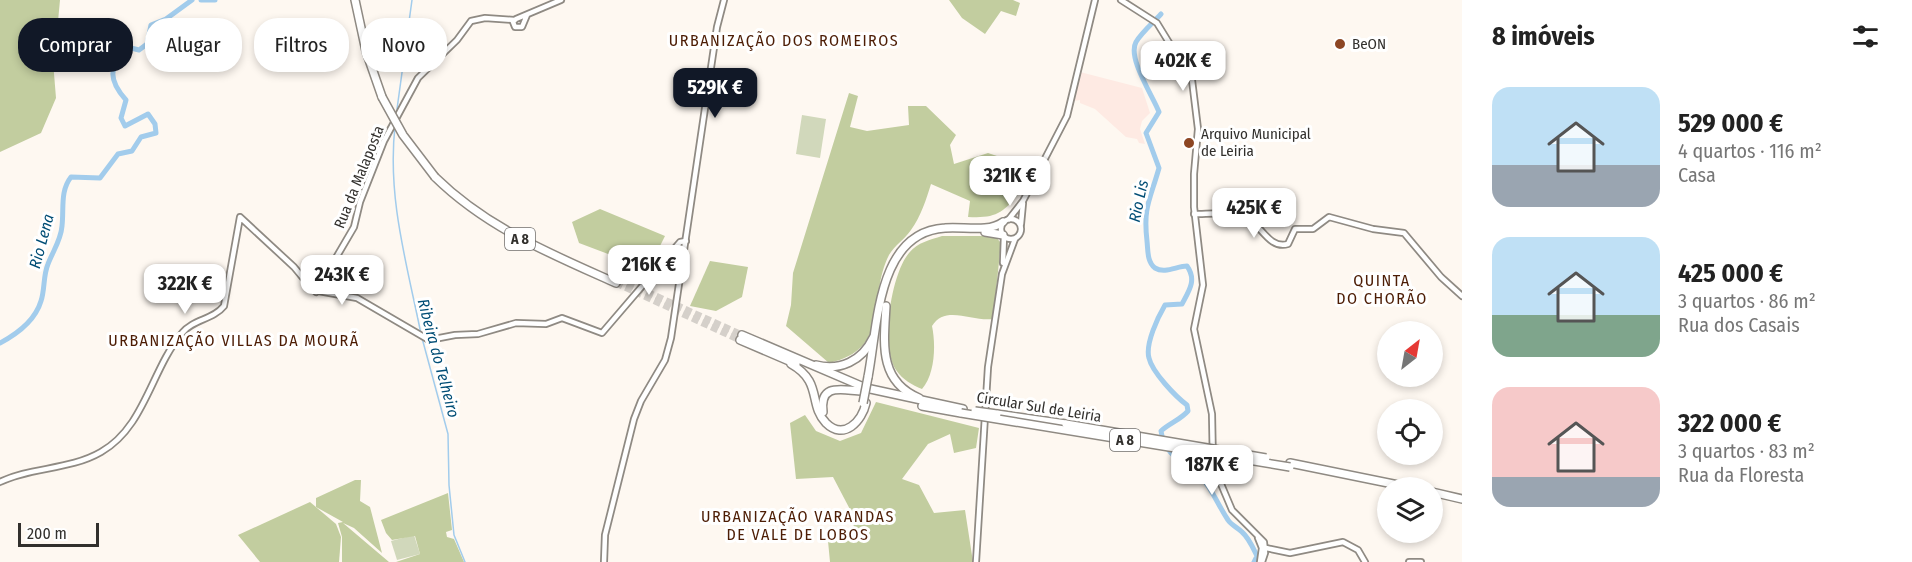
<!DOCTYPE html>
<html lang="pt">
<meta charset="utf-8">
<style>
:root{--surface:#fff;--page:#f2f2f2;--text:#222;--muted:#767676;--accent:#111827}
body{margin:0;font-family:"Fira Sans Condensed",sans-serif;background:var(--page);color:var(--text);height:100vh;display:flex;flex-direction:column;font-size:22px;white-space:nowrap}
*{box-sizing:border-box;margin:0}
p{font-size:20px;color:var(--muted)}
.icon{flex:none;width:33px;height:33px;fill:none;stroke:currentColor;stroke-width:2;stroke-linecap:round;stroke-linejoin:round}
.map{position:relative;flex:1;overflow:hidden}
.sheet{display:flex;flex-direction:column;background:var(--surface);width:450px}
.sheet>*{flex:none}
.banner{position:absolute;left:18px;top:18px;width:570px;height:54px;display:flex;gap:12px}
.needle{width:39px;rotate:31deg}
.controls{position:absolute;left:1377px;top:321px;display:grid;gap:12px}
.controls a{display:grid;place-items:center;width:66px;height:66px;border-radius:50%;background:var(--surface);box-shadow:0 3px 9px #0003;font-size:30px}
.scale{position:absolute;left:18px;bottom:15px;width:81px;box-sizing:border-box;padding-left:6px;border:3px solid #32302d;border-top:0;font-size:16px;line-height:21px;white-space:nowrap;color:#32302d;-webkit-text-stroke:4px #fff;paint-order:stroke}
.price{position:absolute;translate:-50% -51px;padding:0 14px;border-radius:12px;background:#fff;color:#222;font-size:20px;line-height:39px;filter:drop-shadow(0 2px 3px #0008)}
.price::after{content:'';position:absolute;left:50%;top:36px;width:18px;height:14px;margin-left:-9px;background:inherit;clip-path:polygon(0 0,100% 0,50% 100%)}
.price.selected{background:var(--accent);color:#fff}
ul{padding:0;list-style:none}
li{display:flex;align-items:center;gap:18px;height:150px;padding:0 30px}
li span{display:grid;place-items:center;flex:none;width:168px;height:120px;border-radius:18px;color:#555}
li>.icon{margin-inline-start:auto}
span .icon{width:72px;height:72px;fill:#fffc;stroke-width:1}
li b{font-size:26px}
h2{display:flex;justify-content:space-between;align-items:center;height:72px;padding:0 30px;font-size:26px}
.chip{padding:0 21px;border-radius:24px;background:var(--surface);box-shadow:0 3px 9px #0003;font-size:21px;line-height:54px}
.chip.selected{background:var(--accent);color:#fff}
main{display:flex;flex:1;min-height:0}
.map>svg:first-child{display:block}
</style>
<main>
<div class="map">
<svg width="1462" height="562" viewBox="0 0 1462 562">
<rect width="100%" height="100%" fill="#fef8f1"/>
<path fill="#feeae3" d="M1080,72l62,16 8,25 -8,8 -2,8 5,15 -6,-1 -2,-4 -11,-2 -31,-28 -15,-6v-3l-6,1z"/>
<g fill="#d1d8bb">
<path d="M802,115l24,4 -6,39 -24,-4z"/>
<path d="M414,535l6,19 -23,6 -6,-19z"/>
</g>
<g fill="#c2cd9f">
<path d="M0,0h60l-3,32 -5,17 4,49 -15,35 -41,19z"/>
<path d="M949,0h64l7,3 -4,13 -15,-5 -16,23 -23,-16z"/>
<path d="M849,93l9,3 -8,31 17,4 42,-6 -1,-19h18l30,29 -6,10 4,19 34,-11 18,6 17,29c-18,23 -24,31 -55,29l2,-16 -39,-17c-5,16 -10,32 -20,46 -7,10 -16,15 -22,25 -22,43 3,94 -60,108l-43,-37 5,-21 2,-32z"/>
<path d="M600,209l65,27 -10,20 5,4 -18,22 -18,-22 -45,-17 -7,-21z"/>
<path d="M942,236h53l6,7 -8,76c-20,3 -48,-15 -61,7 4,19 3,48 -10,63 -10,-4 -19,-9 -26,-19 -16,-24 -5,-96 13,-117 9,-11 21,-13 33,-17z"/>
<path d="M710,261l38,6 -6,30 -26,14 -26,-5z"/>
<path d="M876,402l103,26 -3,20 -22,5 -4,-19 -22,10 -26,35 17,6 15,28 31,-3 8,52h-143l-2,-21 25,-1 1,-23 -21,-40 -37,2 -6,-56 15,-8 11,16 24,10 21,-8z"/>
<path d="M355,480h6l-1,21 10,6 12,46 -28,-25 -11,-5 46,39h-47v-25l-4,-14 5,-1 -27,-15v-9z"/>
<path d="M448,493l4,37 -6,2 1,5 7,2 10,23h-68l24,-8 -5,-18 -23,4 -6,-7 -5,-13z"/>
<path d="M310,502l26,22 5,13 -2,25h-79l-22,-27z"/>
</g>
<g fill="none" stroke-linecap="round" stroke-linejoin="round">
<g stroke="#a2ccec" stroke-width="1.5">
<path d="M397,109l15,-109"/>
<path d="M395,126c-8,72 12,138 26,208"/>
<path d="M422,338l26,96 1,51 5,50 11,27"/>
</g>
<g stroke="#a2ccec" stroke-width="5">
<path d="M201,0h14"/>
<path d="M1161,14c-8,9 -19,18 -25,28 -9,16 17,54 23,70l-13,21 13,35c-9,32 -16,39 -12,73 1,9 0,21 8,27 10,6 22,-2 32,-2 10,14 2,25 -5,38l-17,1c-7,12 -20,39 -16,53 3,14 27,39 38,47l1,6c-8,9 -18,12 -27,20 4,28 29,33 45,52 8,11 14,25 22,37 3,5 9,7 14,12 7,6 11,16 15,24l-3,6"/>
<path d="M0,343c17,-9 35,-22 41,-42 4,-12 2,-25 7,-37 5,-13 13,-24 14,-38 2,-18 -2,-35 9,-49l29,1 18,-24 14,-3 9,-14 15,-4 -1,-9 -7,-10 -23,12 -4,-8 5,-18c-19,-21 -15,-31 -3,-54l16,4 8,-6 4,-19 15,-6 26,-19"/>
</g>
<g stroke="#d5d0ca" stroke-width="7" stroke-dasharray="7 3.5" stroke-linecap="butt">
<path d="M618,279l124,56"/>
<path d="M616,283l124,57"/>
</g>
<g stroke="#8f8a83" stroke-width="8">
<g id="secondary">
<path d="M1121,0l36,23 35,57 6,49 -4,45v33l9,78 -9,44 18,85 1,51 19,45 32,32 1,11 -3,9"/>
<path d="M527,15l-5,12h-7l-2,-5 3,-3 45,-19"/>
<path d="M1194,214c15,0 39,-3 52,3 14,6 23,33 42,27l7,-15h18l16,-12 44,12 31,4 37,44 21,19"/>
<circle cx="1011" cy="229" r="10"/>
<path d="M1009,219l14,-18 44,-85 28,-116"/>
<path d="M1021,224l2,-21"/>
<path d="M1003,263l1,-27"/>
<path d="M316,292l38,-65 6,-25 24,-61 34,-63 39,-38 14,-19 14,-3 29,2"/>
<path d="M0,482c31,-15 70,-12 101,-30 44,-25 50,-82 81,-119 11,-14 31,-13 42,-27l16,-89 54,50 19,23 44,8 72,42 26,-5 23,-1 38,-11 30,1 16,-6 40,15 78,-91 6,-1"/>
<path d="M1258,538l4,10 -2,14"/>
<path d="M1266,548l24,5 53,-11 15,8 7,12"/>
<path d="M604,562l1,-27 29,-116 7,-18 24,-41 6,-22 46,-311 7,-27"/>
<path d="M976,562l12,-195 14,-93 13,-35"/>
<path d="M1409,562h12"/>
</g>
</g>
<g stroke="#8f8a83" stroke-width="10">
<g id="highway">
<path d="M355,0l11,51 16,46"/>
<path d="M435,177c52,51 116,77 181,106"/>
<path d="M985,232l18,3"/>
<path d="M886,306c-2,36 -8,75 33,92"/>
<path d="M742,335l124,53 97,21"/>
<path d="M740,340l56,24"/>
<path d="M791,364c32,18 17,40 35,59 18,18 36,-2 40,-20"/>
<path d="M816,365c24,6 46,-4 57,-27"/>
<path d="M868,377c10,-52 9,-145 77,-149 17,-2 43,5 58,-6"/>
<path d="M922,406l39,7"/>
<path d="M823,412c-4,-31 22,-21 39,-21"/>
<path d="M997,414l69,10"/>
<path d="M1290,463l123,25"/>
<path d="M1432,492l30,7"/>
</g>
</g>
<use href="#secondary" stroke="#fff" stroke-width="4.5"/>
<use href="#highway" stroke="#fff" stroke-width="7"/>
<g stroke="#8f8a83" stroke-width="10" stroke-linecap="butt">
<g id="highway-bridge">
<path d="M382,97l21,38 32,42"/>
<path d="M863,403l5,-26"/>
<path d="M975,411l22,3"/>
<path d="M961,413l329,54"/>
<path d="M1066,424l200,34"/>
</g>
</g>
<use href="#highway-bridge" stroke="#fff" stroke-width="7"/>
</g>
<g fill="#8d4623" stroke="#fff" stroke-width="2">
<circle cx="1340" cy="44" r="6"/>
<circle cx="1189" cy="143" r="6"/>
</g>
<g text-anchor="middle" stroke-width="6" stroke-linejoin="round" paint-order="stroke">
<g fill="#fff" stroke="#706e6c" stroke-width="1.5">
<rect x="505" y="228" width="30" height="22" rx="4.5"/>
<rect x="1110" y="429" width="30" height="22" rx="4.5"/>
</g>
<g font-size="14" font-weight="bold" fill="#32302d">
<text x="520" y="244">A 8</text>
<text x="1125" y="445">A 8</text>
</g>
<g font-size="15" fill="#32302d" stroke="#fff" text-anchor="start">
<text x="1352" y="49">BeON</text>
<text x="1201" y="139">Arquivo Municipal<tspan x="1201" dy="17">de Leiria</tspan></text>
</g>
<g font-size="15" fill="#32302d" stroke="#fff">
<text transform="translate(359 177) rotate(-68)" y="5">Rua da Malaposta</text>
<text transform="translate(1039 407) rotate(9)" y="5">Circular Sul de Leiria</text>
</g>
<g font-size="16" letter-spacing="1.5" fill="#4d1d05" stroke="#fff">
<text x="784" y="46">URBANIZAÇÃO DOS ROMEIROS</text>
<text x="1382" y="286">QUINTA<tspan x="1382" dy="18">DO CHORÃO</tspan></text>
<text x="234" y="346">URBANIZAÇÃO VILLAS DA MOURÃ</text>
<text x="798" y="522">URBANIZAÇÃO VARANDAS<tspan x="798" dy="18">DE VALE DE LOBOS</tspan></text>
</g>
<g font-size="16" font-style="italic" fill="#004d75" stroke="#fff">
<text transform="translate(1138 201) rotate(-78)" y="6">Rio Lis</text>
<text transform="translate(41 241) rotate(-75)" y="6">Rio Lena</text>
<text transform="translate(439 358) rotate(75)" y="6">Ribeira do Telheiro</text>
</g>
</g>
</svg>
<div class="controls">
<a><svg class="needle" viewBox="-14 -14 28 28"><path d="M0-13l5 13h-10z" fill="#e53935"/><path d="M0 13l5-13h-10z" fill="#767676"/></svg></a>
<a><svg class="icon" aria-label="locate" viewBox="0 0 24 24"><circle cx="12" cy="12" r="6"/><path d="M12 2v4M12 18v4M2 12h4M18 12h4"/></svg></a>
<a><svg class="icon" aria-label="layers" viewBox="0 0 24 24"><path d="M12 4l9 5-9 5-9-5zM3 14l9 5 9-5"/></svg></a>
</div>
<div class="scale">200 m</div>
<b class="price" style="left:1183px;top:92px">402K €</b>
<b class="price selected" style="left:715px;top:119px">529K €</b>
<b class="price" style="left:1010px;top:207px">321K €</b>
<b class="price" style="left:1254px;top:239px">425K €</b>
<b class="price" style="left:649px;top:296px">216K €</b>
<b class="price" style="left:342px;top:306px">243K €</b>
<b class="price" style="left:185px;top:315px">322K €</b>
<b class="price" style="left:1212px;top:496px">187K €</b>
<div class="banner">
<a class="chip selected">Comprar</a>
<a class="chip">Alugar</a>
<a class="chip">Filtros</a>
<a class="chip">Novo</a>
</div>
</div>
<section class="sheet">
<h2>8 imóveis<svg class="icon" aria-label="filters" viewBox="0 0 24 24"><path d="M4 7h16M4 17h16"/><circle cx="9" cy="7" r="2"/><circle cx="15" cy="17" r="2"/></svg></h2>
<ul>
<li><span style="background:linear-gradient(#bfe0f5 65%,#9aa5b1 0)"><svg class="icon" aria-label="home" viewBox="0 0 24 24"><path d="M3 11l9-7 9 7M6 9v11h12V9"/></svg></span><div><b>529 000 €</b><p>4 quartos · 116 m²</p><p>Casa</p></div></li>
<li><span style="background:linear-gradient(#bfe0f5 65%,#7fa58c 0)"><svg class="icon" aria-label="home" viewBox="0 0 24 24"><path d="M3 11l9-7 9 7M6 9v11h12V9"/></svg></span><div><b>425 000 €</b><p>3 quartos · 86 m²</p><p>Rua dos Casais</p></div></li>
<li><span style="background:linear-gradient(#f6c9c9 75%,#9aa5b1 0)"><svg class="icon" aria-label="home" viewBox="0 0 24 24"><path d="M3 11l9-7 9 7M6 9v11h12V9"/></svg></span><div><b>322 000 €</b><p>3 quartos · 83 m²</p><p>Rua da Floresta</p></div></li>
</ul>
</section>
</main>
